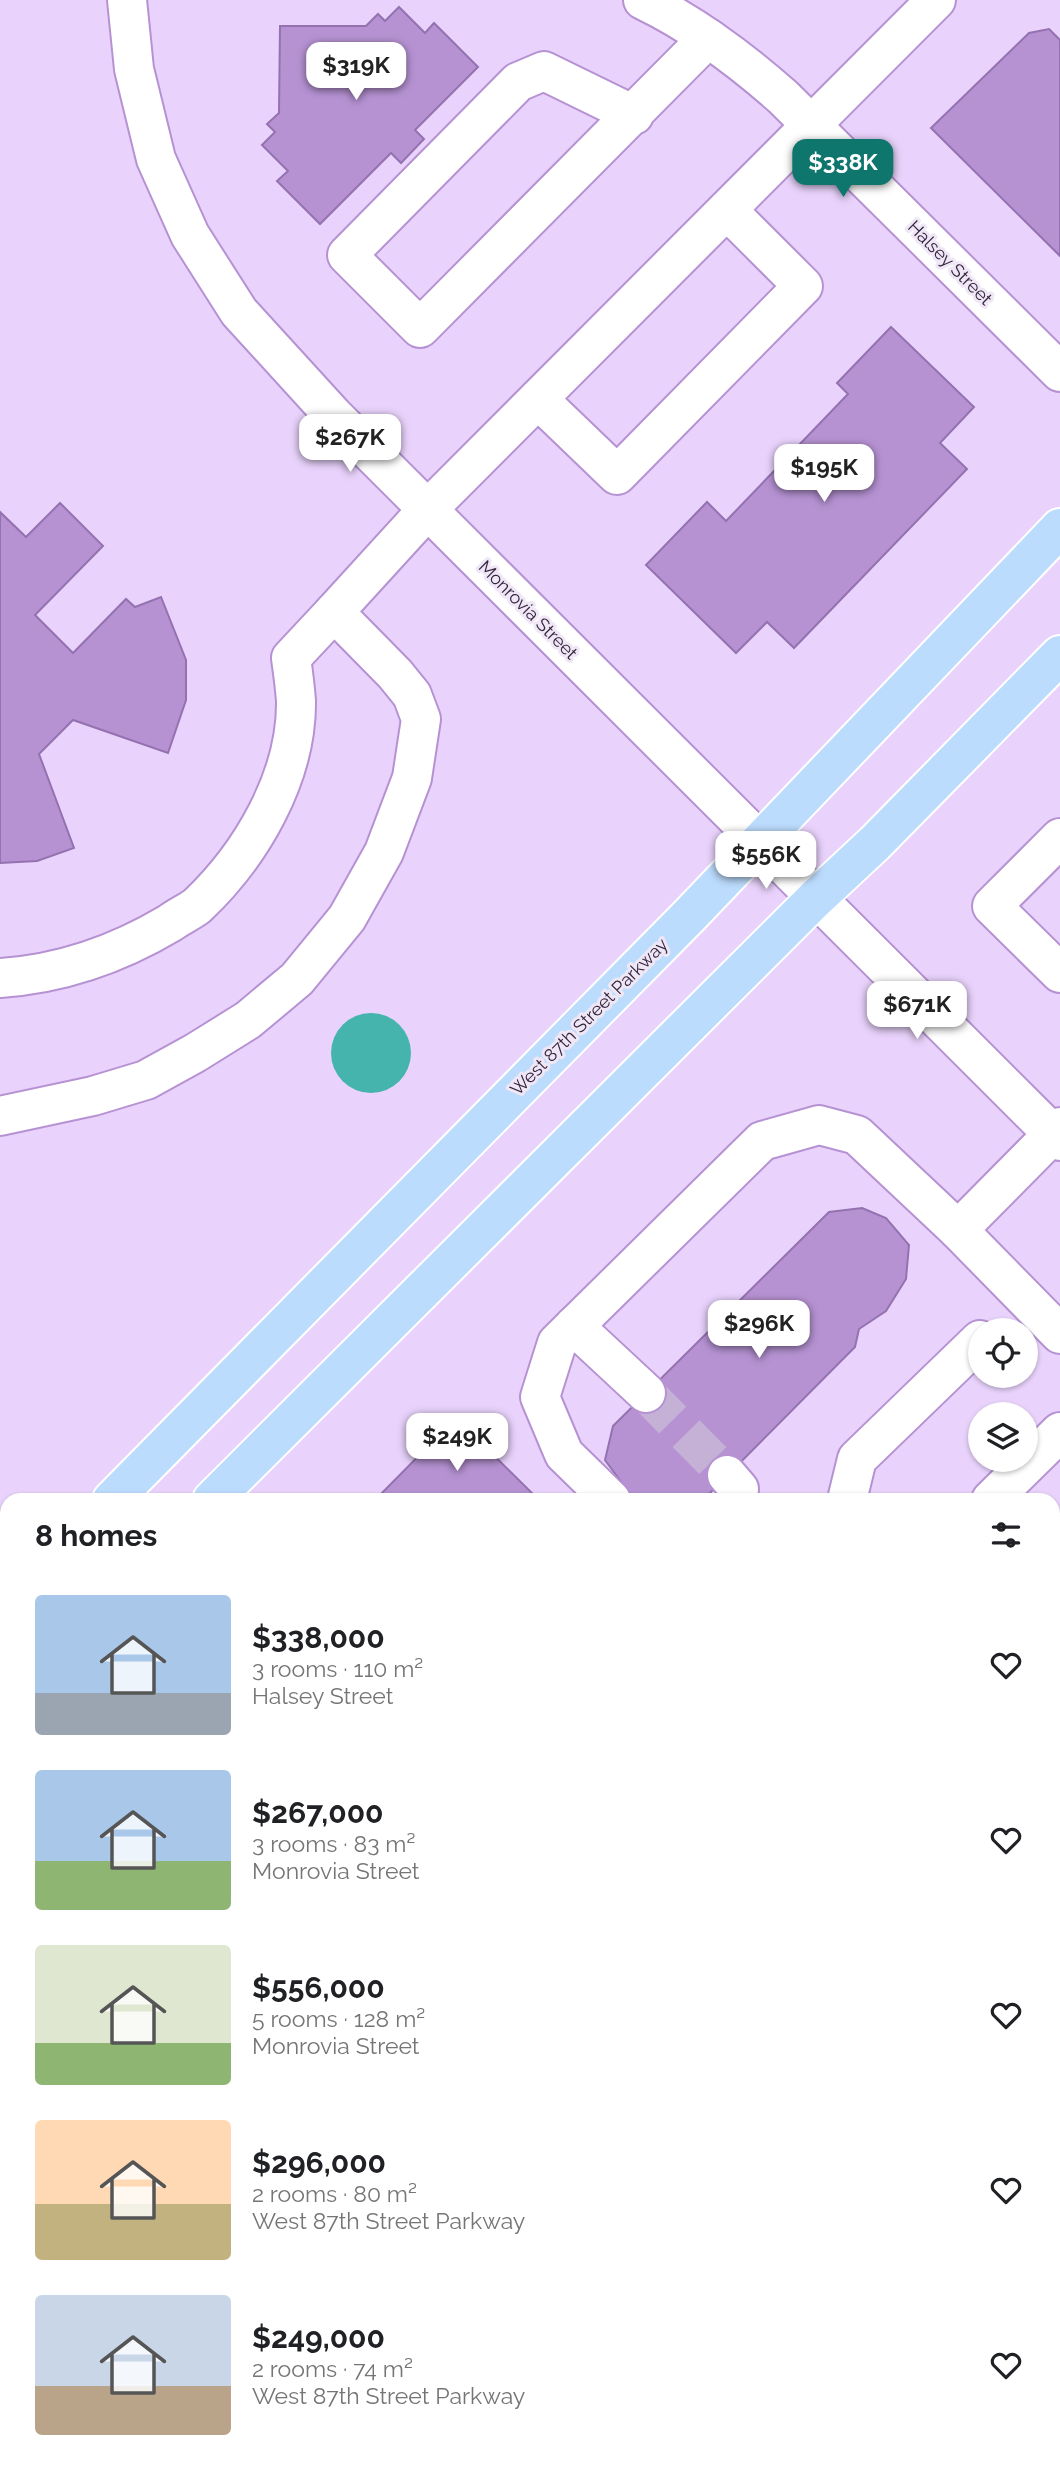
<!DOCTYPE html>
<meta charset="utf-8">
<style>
:root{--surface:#fff;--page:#f2f2f2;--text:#202124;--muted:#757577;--accent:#0f766e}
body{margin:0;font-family:Raleway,sans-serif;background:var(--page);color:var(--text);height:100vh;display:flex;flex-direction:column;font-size:26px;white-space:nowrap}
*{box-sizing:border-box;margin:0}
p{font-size:23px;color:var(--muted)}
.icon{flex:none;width:38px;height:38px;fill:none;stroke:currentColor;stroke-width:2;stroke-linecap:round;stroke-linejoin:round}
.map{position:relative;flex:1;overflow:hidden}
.drawer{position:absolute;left:0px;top:1493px;width:1060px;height:975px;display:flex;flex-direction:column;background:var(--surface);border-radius:21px 21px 0 0;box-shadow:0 2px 5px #0004}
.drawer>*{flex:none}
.fabs{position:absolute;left:968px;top:1318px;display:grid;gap:14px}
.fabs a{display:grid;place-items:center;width:70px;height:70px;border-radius:50%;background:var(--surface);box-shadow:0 2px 5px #0004;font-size:35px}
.price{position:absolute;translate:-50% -60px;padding:0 16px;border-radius:14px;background:#fff;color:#222;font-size:23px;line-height:46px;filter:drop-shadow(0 2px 4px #0008)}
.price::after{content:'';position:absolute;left:50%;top:42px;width:21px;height:16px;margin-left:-10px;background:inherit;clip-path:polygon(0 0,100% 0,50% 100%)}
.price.active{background:var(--accent);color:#fff}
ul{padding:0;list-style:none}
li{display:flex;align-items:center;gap:21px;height:175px;padding:0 35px}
li span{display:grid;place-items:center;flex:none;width:196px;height:140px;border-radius:7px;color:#555}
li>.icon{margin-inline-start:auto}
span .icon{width:84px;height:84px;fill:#fffc;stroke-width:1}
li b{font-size:30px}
h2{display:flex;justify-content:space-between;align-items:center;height:84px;padding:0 35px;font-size:30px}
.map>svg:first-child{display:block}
</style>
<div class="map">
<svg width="1060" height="2466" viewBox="0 0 1060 2466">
<rect width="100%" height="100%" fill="#e9d3fc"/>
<circle fill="#45b4ad" cx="371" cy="1053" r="40"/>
<g fill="#b692d3" stroke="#9472b0" stroke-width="2">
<path d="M399,7l26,26 9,-10 44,44 -63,63 9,9 -23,24 -10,-10 -71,71 -43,-43 11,-10 -26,-26 13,-13 -8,-8 12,-11 1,-87h86l12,-12 7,7z"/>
<path d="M1049,29l11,11v216l-129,-128 98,-95z"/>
<path d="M891,327l83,80 -34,36 27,26 -173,179 -27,-26 -31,31 -90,-88 61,-63 19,19 122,-127 -11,-11z"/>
<path d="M60,503l43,43 -68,69 38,38 53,-54 9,8 26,-10 25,63v40l-18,53 -95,-33 -34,34 35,94 -37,13 -37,2v-351l26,25z"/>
<path d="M862,1208l24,10 23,27 -3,34 -20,32 -27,18 -4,18 -152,153h-85l7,-13 -20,-27 8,-34 216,-214z"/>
<path d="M456,1418l83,82h-164z"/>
<path d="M0,2102l7,7v76l-6,7z"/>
<path d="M1060,2226v240h-239l5,-6h228v-228z"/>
</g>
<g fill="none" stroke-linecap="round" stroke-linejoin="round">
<path stroke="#c5b0d6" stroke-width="38" stroke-dasharray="38 19" stroke-linecap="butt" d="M646,1393l81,82"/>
<g stroke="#b692d3" stroke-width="42">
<g id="minor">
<path d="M127,0l7,69 22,90 34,76 49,77 94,103 727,726"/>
<path d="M643,0c52,25 97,59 140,97l277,275"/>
<path d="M634,115l-90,-44 -26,11 -171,173 73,73 288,-290"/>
<path d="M538,399l79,76 186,-189 -76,-76"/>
<path d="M1060,838l-68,68 68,67"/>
<path d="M0,978c61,-4 118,-24 170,-55 8,-6 19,-11 27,-17 54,-51 100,-129 99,-205 -1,-14 -3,-29 -5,-43l43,-46"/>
<path d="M0,1116l93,-20 53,-16 49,-27 53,-33 49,-41 50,-61 37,-66 28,-74 9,-59 -9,-24 -17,-21 -61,-62 94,-103 508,-509"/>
<path d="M1060,1127l-102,103 102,104"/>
<path d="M574,1326l72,67"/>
<path d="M727,1475l12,14 -1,11"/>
<path d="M611,1500l-47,-46 -24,-57 17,-54 205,-202 57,-16 38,10 101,95"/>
<path d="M847,1500l10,-41 123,-119"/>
<path d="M991,1500l69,-68"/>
<path d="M1054,1604l6,-6"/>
<path d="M0,1805l7,7"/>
<path d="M0,1994l7,7"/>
<path d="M1054,2009l6,-7"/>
<path d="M1054,2108l6,7"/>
<path d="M0,2237l7,7"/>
<path d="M0,2373l7,7"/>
<path d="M170,2460l6,6"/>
<path d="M655,2460l6,6"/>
</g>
</g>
<g stroke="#fff" stroke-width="42">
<g id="major">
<path d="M112,1500l577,-584 371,-388"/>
<path d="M212,1500l603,-601 60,-56 185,-188"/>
<path d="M0,1613l7,-7"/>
<path d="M0,1714l7,-7"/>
</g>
</g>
<use href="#minor" stroke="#fff" stroke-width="38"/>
<use href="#major" stroke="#bcdcfd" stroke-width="38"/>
</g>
<g text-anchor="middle" stroke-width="6" stroke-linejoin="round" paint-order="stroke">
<g font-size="18" fill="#34253f" stroke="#efe7f5">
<text transform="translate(950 263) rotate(45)" y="6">Halsey Street</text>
<text transform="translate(528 610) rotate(45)" y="6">Monrovia Street</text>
<text transform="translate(589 1017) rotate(-45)" y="6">West 87th Street Parkway</text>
</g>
</g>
</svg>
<div class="fabs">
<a><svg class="icon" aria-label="locate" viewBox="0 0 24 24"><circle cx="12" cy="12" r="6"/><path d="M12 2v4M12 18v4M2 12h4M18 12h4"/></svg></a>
<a><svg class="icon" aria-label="layers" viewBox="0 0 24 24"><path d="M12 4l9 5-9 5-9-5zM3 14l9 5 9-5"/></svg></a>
</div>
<b class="price" style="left:356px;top:102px">$319K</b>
<b class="price active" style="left:843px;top:199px">$338K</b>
<b class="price" style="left:350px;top:474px">$267K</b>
<b class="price" style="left:824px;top:504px">$195K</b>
<b class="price" style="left:766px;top:891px">$556K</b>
<b class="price" style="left:917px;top:1041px">$671K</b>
<b class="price" style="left:759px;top:1360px">$296K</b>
<b class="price" style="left:457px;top:1473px">$249K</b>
<section class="drawer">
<h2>8 homes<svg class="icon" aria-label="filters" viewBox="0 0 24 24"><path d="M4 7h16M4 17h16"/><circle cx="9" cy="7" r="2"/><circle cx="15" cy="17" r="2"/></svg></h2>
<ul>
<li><span style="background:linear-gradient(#a9c7e8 70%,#9aa5b1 0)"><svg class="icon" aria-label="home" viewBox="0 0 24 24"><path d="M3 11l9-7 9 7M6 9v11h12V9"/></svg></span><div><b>$338,000</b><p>3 rooms · 110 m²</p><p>Halsey Street</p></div><svg class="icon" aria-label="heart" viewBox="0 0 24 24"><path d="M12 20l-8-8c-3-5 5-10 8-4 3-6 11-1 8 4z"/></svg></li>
<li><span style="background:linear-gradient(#a9c7e8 65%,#8fb573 0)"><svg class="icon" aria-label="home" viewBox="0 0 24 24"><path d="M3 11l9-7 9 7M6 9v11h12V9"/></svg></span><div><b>$267,000</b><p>3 rooms · 83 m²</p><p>Monrovia Street</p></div><svg class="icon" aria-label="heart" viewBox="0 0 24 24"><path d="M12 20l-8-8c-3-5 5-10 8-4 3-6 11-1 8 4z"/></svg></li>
<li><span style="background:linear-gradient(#dfe7d0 70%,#8fb573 0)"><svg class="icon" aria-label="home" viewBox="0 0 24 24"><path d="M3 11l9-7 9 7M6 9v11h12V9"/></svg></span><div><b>$556,000</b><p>5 rooms · 128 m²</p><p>Monrovia Street</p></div><svg class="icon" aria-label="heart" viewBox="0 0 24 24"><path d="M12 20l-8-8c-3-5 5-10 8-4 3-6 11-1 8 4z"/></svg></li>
<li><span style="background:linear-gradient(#ffd9b3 60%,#c2b280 0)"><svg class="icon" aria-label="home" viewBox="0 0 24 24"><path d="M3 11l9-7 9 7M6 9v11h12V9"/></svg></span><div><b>$296,000</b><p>2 rooms · 80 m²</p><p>West 87th Street Parkway</p></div><svg class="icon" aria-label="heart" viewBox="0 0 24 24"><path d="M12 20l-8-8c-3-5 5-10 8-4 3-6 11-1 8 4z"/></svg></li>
<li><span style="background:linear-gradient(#c9d6e8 65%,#b9a48a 0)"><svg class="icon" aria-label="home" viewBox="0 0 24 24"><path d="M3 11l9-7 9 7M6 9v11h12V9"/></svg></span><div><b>$249,000</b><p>2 rooms · 74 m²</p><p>West 87th Street Parkway</p></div><svg class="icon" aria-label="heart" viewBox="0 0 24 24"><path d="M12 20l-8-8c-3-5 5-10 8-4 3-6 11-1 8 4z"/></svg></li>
</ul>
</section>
</div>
